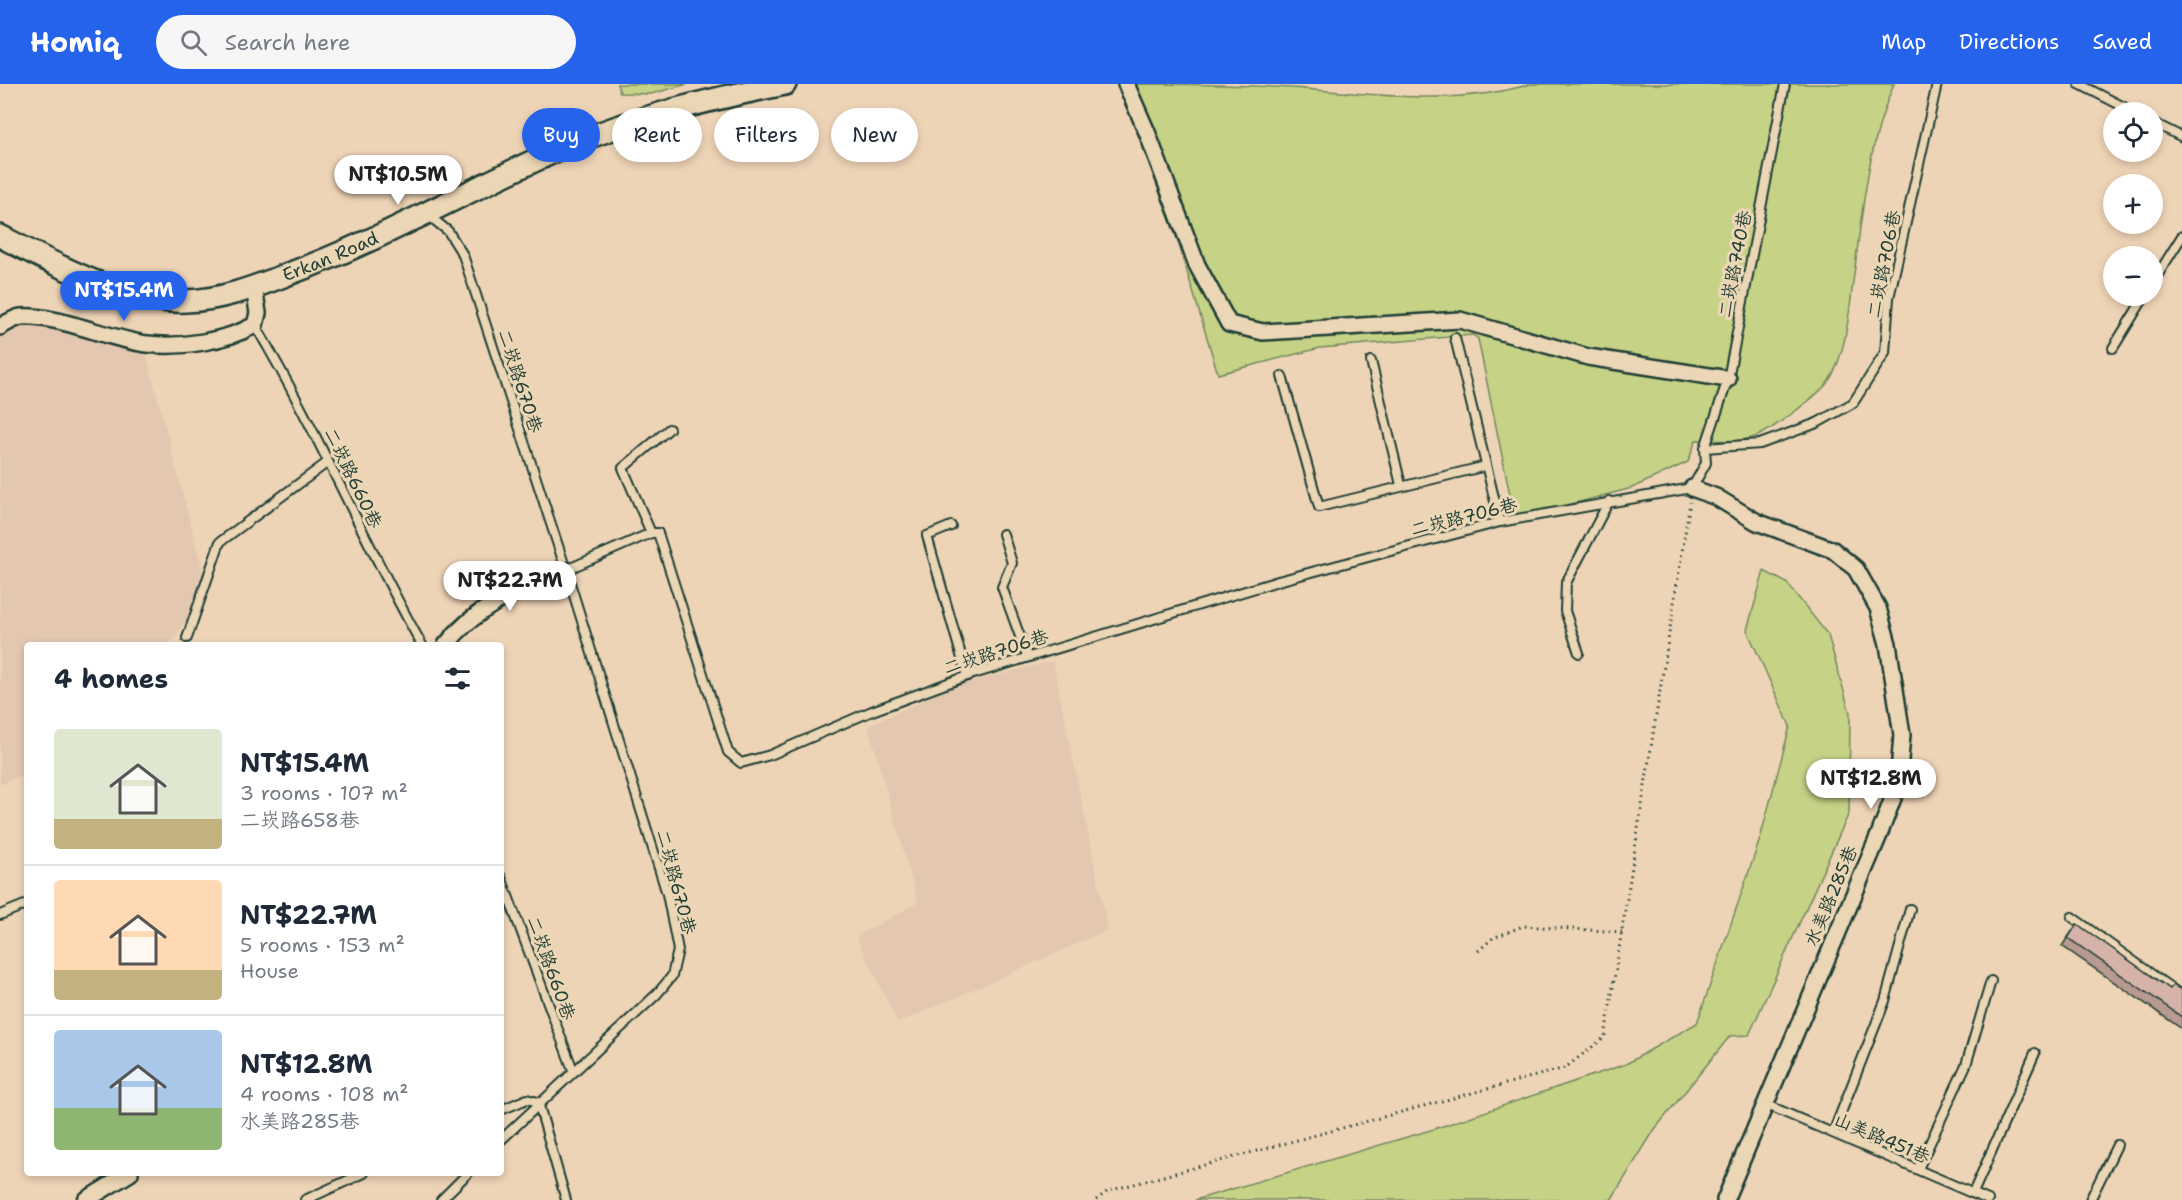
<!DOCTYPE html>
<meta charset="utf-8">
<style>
:root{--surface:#fff;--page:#f6f6f7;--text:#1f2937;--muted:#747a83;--line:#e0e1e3;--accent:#2563eb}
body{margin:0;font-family:"Shantell Sans","LXGW WenKai TC",sans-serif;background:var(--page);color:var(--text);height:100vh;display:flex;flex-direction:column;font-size:22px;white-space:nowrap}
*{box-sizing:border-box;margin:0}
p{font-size:20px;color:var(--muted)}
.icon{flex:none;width:33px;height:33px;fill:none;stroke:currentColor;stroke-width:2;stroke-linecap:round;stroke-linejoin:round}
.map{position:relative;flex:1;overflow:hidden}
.side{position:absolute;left:24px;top:558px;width:480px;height:534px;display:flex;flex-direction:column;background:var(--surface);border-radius:6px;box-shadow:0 3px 9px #0003}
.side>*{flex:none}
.banner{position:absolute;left:522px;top:24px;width:570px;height:54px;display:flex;gap:12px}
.controls{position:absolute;left:2103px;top:18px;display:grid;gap:12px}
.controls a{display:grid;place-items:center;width:60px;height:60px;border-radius:50%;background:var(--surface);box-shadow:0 3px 9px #0003;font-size:30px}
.price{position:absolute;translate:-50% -51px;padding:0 14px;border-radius:21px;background:#fff;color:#222;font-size:20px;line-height:39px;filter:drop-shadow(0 2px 3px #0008)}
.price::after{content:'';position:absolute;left:50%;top:36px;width:18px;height:14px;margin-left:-9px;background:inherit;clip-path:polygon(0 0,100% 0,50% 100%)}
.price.current{background:var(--accent);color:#fff}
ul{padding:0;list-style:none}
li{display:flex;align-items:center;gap:18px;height:150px;padding:0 30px}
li+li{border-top:2px solid var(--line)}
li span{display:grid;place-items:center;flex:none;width:168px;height:120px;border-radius:6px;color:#555}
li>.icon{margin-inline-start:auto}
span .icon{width:72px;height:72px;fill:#fffc;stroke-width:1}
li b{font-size:26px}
h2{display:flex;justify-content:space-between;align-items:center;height:72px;padding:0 30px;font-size:26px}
.chip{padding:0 21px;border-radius:27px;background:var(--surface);box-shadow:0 3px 9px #0003;font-size:21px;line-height:54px}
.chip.current{background:var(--accent);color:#fff}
header{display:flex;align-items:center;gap:36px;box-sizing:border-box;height:84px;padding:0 30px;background:var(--accent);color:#fff}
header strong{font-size:28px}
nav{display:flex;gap:33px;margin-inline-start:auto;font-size:21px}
.search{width:420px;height:54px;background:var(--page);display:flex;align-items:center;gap:15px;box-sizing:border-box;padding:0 21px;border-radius:33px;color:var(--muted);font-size:22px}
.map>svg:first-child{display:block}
</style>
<header>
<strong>Homiq</strong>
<div class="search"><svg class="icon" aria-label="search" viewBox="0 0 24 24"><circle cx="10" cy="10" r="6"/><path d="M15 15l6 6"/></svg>Search here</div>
<nav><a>Map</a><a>Directions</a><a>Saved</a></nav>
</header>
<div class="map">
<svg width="2182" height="1116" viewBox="0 0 2182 1116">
<rect width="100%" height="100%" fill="#eed4b7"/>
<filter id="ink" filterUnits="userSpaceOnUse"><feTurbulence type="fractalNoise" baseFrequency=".0167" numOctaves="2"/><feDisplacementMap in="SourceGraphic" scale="12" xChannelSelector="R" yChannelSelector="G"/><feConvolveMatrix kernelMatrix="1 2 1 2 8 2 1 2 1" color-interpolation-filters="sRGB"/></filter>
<g filter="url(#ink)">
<g fill="#e3c7b0">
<path d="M10,236l69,6 65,20 64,244 -39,55h-142v127l-27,13v-458z"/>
<path d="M1053,577l55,269 -210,93 -42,-86 62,-35 -50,-176 86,-40z"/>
</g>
<g fill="#c6d286" stroke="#72885d" stroke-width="1.5">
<path d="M617,0h71l-37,10 -31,-1z"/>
<path d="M1119,0c58,0 115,0 173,4 80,6 161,19 239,-4h363c-25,58 -31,121 -39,183 -5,33 -7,87 -27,115 -9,13 -59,50 -73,55 -18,6 -40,3 -59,3l-8,22 -56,26 -117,31 -37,-180 -5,-4 -153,13 -102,26 -40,-132z"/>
<path d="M1764,487l23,12 41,52 22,78 -1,100 -100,222 -19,1 -75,93 -44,71h-416l239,-71 192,-65 71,-41 63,-184 30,-113 -43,-96z"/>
</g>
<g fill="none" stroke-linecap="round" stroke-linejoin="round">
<g stroke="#1f3d34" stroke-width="12">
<g id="lane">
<path d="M2079,0l55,28"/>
<path d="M2152,38l30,15"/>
<path d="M428,131l20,16 15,24 103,315 101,324 11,56 -6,26 -15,18 -156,146"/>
<path d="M2152,200l30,-48"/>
<path d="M255,241c62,104 108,215 167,320"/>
<path d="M1455,254l45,184"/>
<path d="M2113,264l32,-52"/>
<path d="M1371,277l30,124"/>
<path d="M1282,292l37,131 167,-41"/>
<path d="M1705,364l55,-4 57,-21 36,-20 32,-50 4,-55 48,-214"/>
<path d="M951,442l-24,10 40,140"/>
<path d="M651,449l-28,-65 46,-39"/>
<path d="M1003,450l9,29 -10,24 25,69"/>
<path d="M566,486l85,-37h7l70,219 13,11 29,-8 102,-44 95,-35 311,-95 222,-59 192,-34 14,-25 -1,-15 23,-69 57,-295"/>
<path d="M187,554l33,-96 108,-80"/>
<path d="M1579,569l-14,-42 1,-28 43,-82"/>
<path d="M501,793l72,193"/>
<path d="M0,831l27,-11"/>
<path d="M2072,833l110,79"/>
<path d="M1765,1020l223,96"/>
<path d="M501,1026l26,-11 11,3 28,98"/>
<path d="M1833,1049l52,-132 25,-92"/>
<path d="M1918,1085l48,-104 25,-84"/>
<path d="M1973,1109l62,-140"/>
<path d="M305,1116l59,-27"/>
<path d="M441,1116l27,-27"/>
<path d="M2090,1116l27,-55"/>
</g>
</g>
<g stroke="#1f3d34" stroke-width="20">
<g id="street">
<path d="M1126,0l21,48 50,133 32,59 34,8 197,-12 128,37 140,22"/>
<path d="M0,243c5,-3 14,-9 21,-10 35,-3 90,23 126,27 35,4 79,-3 108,-19l3,-12 -4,-26"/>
<path d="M1692,404l24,9 41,25 76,28 23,19 22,39 10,36 14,91 -4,50 -19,50 -154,365"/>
<path d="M446,561c31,-40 75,-56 120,-75"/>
<path d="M86,1116l44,-27"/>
</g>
</g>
<g stroke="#1f3d34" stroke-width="26">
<g id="secondary">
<path id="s1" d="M0,152c52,27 127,68 186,65 37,-1 71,-15 105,-28 95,-35 183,-87 276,-127 69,-29 144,-47 218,-62"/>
</g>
</g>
<g stroke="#1f3d34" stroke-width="3" stroke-dasharray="1.5 4.5" stroke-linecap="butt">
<path d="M1478,867l15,-13 30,-12 99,6"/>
<path d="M1096,1116l12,-9 457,-123 40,-31 85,-535"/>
</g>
<use href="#lane" stroke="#ebd6b5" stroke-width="8"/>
<use href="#street" stroke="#ebd6b5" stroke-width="15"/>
<use href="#secondary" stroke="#ebd6b5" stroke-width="21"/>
</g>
<path fill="#b89a91" stroke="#1f3d34" stroke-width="1.5" d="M2077,840l93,65 12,1v39l-120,-83z"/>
<path fill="#d6b3a9" stroke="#1f3d34" stroke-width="1.5" d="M2077,840l93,65 3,-4 9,5v27l-114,-79z"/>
</g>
<g text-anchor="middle" stroke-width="6" stroke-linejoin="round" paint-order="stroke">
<g font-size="18" fill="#1f3d34" stroke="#ebd6b5">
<text dy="6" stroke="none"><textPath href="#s1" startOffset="351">Erkan Road</textPath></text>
<text transform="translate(1735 180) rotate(-79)" y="6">二崁路740巷</text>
<text transform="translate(1884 180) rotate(-79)" y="6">二崁路706巷</text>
<text transform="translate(520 297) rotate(72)" y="6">二崁路670巷</text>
<text transform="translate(353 394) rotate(64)" y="6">二崁路660巷</text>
<text transform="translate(1464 433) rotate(-14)" y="6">二崁路706巷</text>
<text transform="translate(996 568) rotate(-18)" y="6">二崁路706巷</text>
<text transform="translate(676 798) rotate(75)" y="6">二崁路670巷</text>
<text transform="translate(1831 812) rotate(-67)" y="6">水美路285巷</text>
<text transform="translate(551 884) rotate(70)" y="6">二崁路660巷</text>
<text transform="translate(1882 1054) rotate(23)" y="6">山美路451巷</text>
</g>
</g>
</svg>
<div class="controls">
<a><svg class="icon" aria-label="locate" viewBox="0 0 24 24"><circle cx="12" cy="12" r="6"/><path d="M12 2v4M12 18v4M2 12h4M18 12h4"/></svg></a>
<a>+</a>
<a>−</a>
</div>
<b class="price" style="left:398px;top:122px">NT$10.5M</b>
<b class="price current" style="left:124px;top:238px">NT$15.4M</b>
<b class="price" style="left:510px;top:528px">NT$22.7M</b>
<b class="price" style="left:1871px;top:726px">NT$12.8M</b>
<div class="banner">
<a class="chip current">Buy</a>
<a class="chip">Rent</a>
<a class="chip">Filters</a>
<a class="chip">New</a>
</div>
<section class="side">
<h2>4 homes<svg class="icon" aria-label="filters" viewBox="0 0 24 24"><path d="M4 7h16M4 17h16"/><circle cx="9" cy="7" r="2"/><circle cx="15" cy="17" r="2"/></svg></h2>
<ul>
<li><span style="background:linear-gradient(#dfe7d0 75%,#c2b280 0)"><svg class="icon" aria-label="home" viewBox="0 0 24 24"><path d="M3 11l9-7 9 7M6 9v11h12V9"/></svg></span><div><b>NT$15.4M</b><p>3 rooms · 107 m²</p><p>二崁路658巷</p></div></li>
<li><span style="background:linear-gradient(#ffd9b3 75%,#c2b280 0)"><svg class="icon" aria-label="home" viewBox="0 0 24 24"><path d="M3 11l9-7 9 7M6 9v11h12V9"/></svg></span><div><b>NT$22.7M</b><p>5 rooms · 153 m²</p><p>House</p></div></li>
<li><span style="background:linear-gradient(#a9c7e8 65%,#8fb573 0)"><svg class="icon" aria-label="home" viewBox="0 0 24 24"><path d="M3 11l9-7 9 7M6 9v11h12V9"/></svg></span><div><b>NT$12.8M</b><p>4 rooms · 108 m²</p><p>水美路285巷</p></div></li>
</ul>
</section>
</div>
